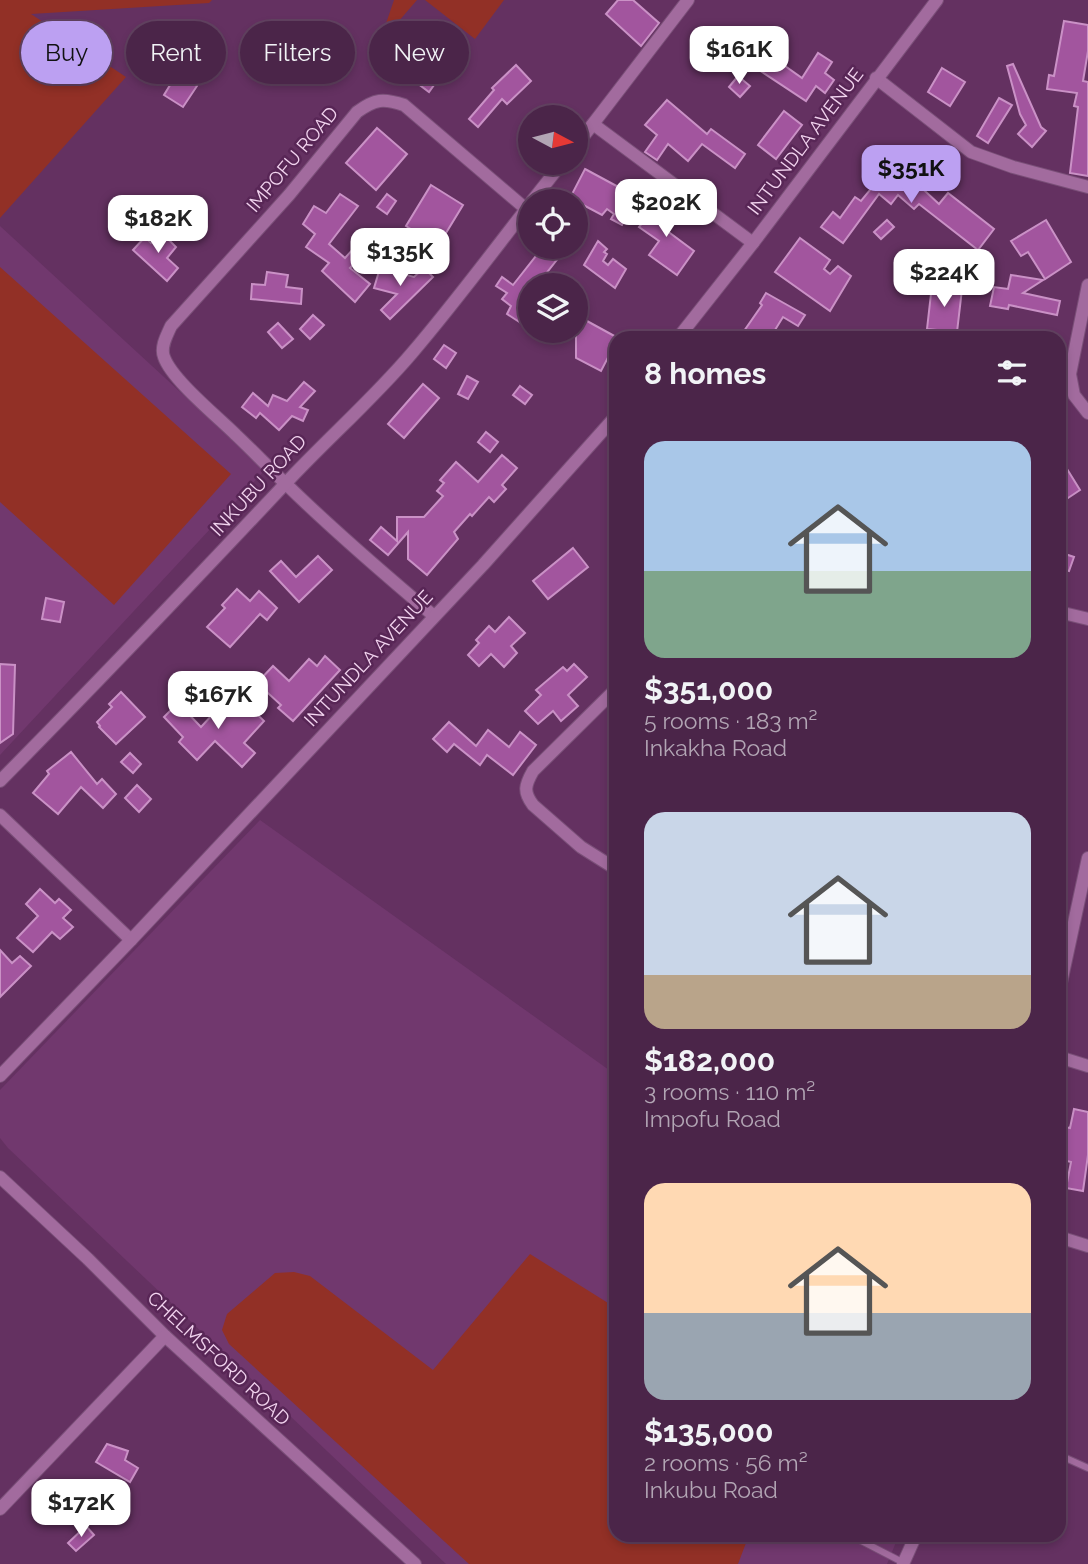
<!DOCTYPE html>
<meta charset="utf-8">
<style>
:root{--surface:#4b2549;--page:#522d50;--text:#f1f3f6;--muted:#b2a5b4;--line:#624261;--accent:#bca0f2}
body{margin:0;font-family:Raleway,sans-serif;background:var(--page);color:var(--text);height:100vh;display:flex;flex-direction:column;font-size:26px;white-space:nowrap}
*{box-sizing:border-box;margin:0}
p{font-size:23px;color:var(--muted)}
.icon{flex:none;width:38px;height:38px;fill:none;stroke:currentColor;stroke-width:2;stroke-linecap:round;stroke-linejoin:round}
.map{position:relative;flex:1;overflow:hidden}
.panel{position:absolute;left:609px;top:331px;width:457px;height:1211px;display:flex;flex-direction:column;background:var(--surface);border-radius:21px;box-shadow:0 4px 10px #0003,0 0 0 2px var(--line)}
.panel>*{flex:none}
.guide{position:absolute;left:21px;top:21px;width:483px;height:63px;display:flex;gap:14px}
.needle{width:46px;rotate:97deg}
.tools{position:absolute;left:518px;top:105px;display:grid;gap:14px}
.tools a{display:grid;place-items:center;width:70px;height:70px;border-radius:50%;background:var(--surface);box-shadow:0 4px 10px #0003,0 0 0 2px var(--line);font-size:35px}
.price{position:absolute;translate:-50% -60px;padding:0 16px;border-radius:14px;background:#fff;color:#222;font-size:23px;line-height:46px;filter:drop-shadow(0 2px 4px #0008)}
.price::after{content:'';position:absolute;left:50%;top:42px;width:21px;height:16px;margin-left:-10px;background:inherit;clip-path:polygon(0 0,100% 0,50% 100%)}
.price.on{background:var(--accent);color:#111}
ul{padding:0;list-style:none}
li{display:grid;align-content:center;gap:14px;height:371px;padding:0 35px}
li span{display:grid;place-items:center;height:217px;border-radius:21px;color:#555}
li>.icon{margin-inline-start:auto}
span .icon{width:126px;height:126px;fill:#fffc;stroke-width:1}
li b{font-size:30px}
h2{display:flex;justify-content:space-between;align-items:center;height:84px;padding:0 35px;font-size:30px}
.tag{padding:0 24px;border-radius:32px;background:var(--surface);box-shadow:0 4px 10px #0003,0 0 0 2px var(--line);font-size:24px;line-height:63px}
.tag.on{background:var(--accent);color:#111}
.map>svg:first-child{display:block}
</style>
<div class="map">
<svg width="1088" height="1564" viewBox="0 0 1088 1564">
<rect width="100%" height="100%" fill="#643161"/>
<g fill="#71386e">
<path d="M0,226l265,244 -265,285z"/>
<path d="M260,820l356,255v460h283l-12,29h-441l-438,-416 -8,-10v-48z"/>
</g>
<g fill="#923026">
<path d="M0,0h212l-3,3 -178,11 95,63 -126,141z"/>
<path d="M394,0h23l-38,44z"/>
<path d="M425,0h79l-29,39z"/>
<path d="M0,267l231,207 -117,131 -114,-103z"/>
<path d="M530,1254l86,54v227h133l-11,29h-269l-240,-220 -7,-14 5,-16 48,-41 19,-1 16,4 123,94z"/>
</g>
<g fill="#a2559e" stroke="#ca91c6" stroke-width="2">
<path d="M618,0h15l26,23 -18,23 -35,-32z"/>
<path d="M1064,21l24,4v26l-5,30 5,1v94l-18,-3 8,-66 -4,-1 3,-13 -30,-4 2,-14 5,1z"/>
<path d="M412,47l32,24 -15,21 -32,-24z"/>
<path d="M764,51l38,27 16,-25 14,9 -7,11 9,7 -9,13 -9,-7 -10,15 -53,-35z"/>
<path d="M1013,64l28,63 5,4 -14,16 -14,-13 8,-9 -6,-11 -13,-48z"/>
<path d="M516,65l15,16 -24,23 -5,-5 -24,28 -9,-8 25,-29 -2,-2z"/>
<path d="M942,68l23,14 -15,24 -22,-14z"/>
<path d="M738,76l12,10 -10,11 -11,-10z"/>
<path d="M175,77l10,7 5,-5 7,7 -14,21 -19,-12z"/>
<path d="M999,98l13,7 -24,38 -11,-7z"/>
<path d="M667,100l40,34 4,-5 34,25 -10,14 -33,-24 -14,17 -20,-17 -11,16 -12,-8 12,-17 -12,-10z"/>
<path d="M784,111l18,14 -26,34 -18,-14z"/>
<path d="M377,128l30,26 -31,36 -30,-27z"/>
<path d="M903,150l20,16 -11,13 27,25 9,-11 46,36 -16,21 -59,-46 -5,5 -16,-14 -7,9 -12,-10 -36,49 -22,-16 12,-15 7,6 15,-21 6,4z"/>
<path d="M585,169l52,28 -15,28 -11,-6 3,-5 -7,-5 -5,6 -32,-17z"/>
<path d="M431,185l32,20 -25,41 -32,-20z"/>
<path d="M340,194l18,12 -29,38 16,14 19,-21 8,8 -22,23 20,16 -15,18 -33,-31 7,-8 -23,-16 9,-13 -12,-10 11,-18 12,7z"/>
<path d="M387,194l9,7 -9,13 -10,-7z"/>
<path d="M660,201l18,14 -12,15 28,21 -17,24 -28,-20 10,-14 -20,-14z"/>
<path d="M887,220l7,7 -13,12 -7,-7z"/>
<path d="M1046,220l25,42 -26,17 -17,-27 -7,4 -10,-15z"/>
<path d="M161,232l15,15 -9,11 11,10 -11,13 -34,-31 12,-13 6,6z"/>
<path d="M800,238l30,22 -6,9 6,5 8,-8 13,10 -21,35 -55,-39z"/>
<path d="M598,241l9,8 -3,3 3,2 -4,7 5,4 5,-6 13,10 -11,19 -31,-23z"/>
<path d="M543,247h24l-30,38h-7v9l-8,10 8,6v19l-23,-15 4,-8 -9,-7 5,-6 -11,-7 6,-9 11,8z"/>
<path d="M977,259l15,3 -1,10 -16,-2z"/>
<path d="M380,268l34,9 10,-9 9,9 -43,42 -9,-9 16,-16 -23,-6z"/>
<path d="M267,272l21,3 -2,12 16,2 -1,15 -50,-5 1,-15 13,1z"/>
<path d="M1011,275l32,5 -20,13 37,8 -3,14 -48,-10 -1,4 -18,-3 4,-19 14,2z"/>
<path d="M932,285l30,4 -5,43 -30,-3z"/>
<path d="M766,293l39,22 -7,11 -15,-9 -13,21h-16l-10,-7 18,-26 -2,-2z"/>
<path d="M313,315l11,10 -14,14 -10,-10z"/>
<path d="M576,315l42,23h-2v4l-15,29 -25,-13z"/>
<path d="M278,323l15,16 -11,9 -14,-16z"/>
<path d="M444,345l12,8 -10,15 -12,-9z"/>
<path d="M467,376l11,6 -10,17 -10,-5z"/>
<path d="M304,382l11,9 -15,16 8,3 -5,11 -11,-5 -13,14 -19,-17 -4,5 -14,-11 11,-14 15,13 5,-11 14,6z"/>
<path d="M423,384l16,14 -35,40 -16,-14z"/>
<path d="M520,386l12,9 -7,9 -12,-9z"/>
<path d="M486,432l12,10 -8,10 -12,-10z"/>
<path d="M502,455l15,13 -15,17 4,4 -12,13 -5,-5 -17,19 -2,-2 -16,18 4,7 -31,36 -19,-16v-27l-20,23 -18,-15 11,-13 16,14v-24h27l19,-21 -6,-5 7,-8 -4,-3 16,-18 22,20z"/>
<path d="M1059,456l21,34 -21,14z"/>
<path d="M573,548l15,19 -40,32 -15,-18z"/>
<path d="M1059,552l15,5 -5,14 -10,-3z"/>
<path d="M318,556l14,14 -33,32 -29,-31 11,-10 15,16z"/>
<path d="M237,589l13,12 9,-10 18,17 -10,12 -7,-6 -30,33 -23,-20 18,-19 -3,-3z"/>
<path d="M46,598l18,4 -4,20 -18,-3z"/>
<path d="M509,617l16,16 -14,13 6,7 -13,14 -13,-13 -12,12 -11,-11 11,-12 -3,-3 13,-14 6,6z"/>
<path d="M325,656l15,14 -47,51 -15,-13 3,-3 -24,-22 16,-17 16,15 20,-22 8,7z"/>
<path d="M0,664l15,1 -2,69 -13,9z"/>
<path d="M574,664l13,13 -19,18 10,11 -17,15 -8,-10 -15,13 -13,-13 16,-16 -5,-5 27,-23 4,4z"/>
<path d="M121,692l24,25 -29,27 -17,-17 1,-1 -3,-4 15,-15 -3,-3z"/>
<path d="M239,697l25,24 -20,22 11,10 -13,14 -27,-26 -18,19 -18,-18 4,-5 -19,-20 14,-14 23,24 13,-14 5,5z"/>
<path d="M449,722l27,24 12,-16 21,17 11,-15 16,13 -23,30 -26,-20 -7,10 -26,-21 -7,8 -14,-13z"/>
<path d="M71,752l26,32 5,-5 14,15 -13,14 -22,-21 -23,27 -25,-21 16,-19 -2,-3z"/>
<path d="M130,753l11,11 -8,9 -12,-11z"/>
<path d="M137,785l14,14 -12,13 -14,-14z"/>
<path d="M40,889l15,14 4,-4 12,11 -8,8 10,9 -13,12 -8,-7 -19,20 -16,-14 21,-22 -12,-12z"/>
<path d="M0,950l12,13 8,-7 11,10 -31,31z"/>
<path d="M1074,1109l14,3v43l-5,36 -17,-3 5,-26 -8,-2 3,-18 -7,-2v-14l11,2z"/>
<path d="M107,1444l21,7 -3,9 13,8 -8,14 -34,-20z"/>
<path d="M86,1526l8,9 -18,16 -8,-8z"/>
</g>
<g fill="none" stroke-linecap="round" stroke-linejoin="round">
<g stroke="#7a4f78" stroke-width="8">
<g id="service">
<path d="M1059,1455l29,13"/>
<path d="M850,1535l54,28"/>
</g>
</g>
<g stroke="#7a4f78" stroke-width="14">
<g id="minor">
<path d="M876,78l95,74 42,15 75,20"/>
<path d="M593,124l160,119"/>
<path d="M576,146l112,-146"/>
<path d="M532,201l30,-38"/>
<path d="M1088,285l-18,89 4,21 14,18"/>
<path d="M678,338l75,-95 184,-243"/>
<path d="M1059,612l29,7"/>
<path d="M434,616c-51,-43 -101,-86 -148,-132 -17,-16 -33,-33 -50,-49 -18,-18 -64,-55 -72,-78 -4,-10 3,-22 7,-31l118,-131 68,-83c18,-13 26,-14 47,-7l122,104"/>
<path d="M616,689l-83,82c-8,14 -10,21 0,34l48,42 35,22"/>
<path d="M0,781c97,-98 192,-198 286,-298 41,-44 87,-84 126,-130 41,-48 79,-99 118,-149"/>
<path d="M0,815l131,125"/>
<path d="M1059,992l29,-134"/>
<path d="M1059,1057l29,9"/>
<path d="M0,1076l131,-136 352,-375 133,-149"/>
<path d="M0,1177l88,82 77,77 250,228"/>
<path d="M1059,1237l29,9"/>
<path d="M0,1509l165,-173"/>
<path d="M903,1564l13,-29"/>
</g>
</g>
<use href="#service" stroke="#a26b9e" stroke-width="6"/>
<use href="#minor" stroke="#a26b9e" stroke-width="12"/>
</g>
<g text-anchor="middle" stroke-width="5" stroke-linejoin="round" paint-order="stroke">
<g font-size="19" fill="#f2d4ef" stroke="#582656">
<text transform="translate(805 141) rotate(-53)" y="7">INTUNDLA AVENUE</text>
<text transform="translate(292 159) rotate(-50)" y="7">IMPOFU ROAD</text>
<text transform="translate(258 485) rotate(-47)" y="7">INKUBU ROAD</text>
<text transform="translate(368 658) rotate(-47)" y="7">INTUNDLA AVENUE</text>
<text transform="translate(219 1358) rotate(43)" y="7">CHELMSFORD ROAD</text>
</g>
</g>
</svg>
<div class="tools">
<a><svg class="needle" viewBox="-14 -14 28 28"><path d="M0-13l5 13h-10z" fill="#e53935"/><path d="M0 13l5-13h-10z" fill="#b2a5b4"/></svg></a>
<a><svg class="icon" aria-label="locate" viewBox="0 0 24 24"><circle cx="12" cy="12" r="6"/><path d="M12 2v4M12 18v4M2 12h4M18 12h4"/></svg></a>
<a><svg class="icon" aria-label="layers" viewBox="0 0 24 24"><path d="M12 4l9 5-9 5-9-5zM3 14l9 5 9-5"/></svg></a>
</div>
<b class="price" style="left:739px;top:86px">$161K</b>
<b class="price on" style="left:911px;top:205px">$351K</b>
<b class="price" style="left:666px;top:239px">$202K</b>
<b class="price" style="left:158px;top:255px">$182K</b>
<b class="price" style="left:400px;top:288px">$135K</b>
<b class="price" style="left:944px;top:309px">$224K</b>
<b class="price" style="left:218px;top:731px">$167K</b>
<b class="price" style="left:81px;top:1539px">$172K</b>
<div class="guide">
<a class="tag on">Buy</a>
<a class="tag">Rent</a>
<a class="tag">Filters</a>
<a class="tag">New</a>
</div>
<section class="panel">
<h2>8 homes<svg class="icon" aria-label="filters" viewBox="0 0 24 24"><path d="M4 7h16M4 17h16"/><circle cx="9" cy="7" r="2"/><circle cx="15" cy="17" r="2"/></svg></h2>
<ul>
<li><span style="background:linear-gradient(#a9c7e8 60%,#7fa58c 0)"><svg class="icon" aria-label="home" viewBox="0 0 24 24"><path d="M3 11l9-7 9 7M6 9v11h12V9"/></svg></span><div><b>$351,000</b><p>5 rooms · 183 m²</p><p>Inkakha Road</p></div></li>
<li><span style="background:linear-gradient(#c9d6e8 75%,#b9a48a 0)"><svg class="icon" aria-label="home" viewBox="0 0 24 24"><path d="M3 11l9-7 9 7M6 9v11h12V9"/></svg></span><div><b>$182,000</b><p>3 rooms · 110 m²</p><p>Impofu Road</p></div></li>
<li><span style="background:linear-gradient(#ffd9b3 60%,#9aa5b1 0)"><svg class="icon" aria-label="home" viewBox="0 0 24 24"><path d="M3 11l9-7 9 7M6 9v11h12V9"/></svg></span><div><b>$135,000</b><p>2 rooms · 56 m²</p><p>Inkubu Road</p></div></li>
</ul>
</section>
</div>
